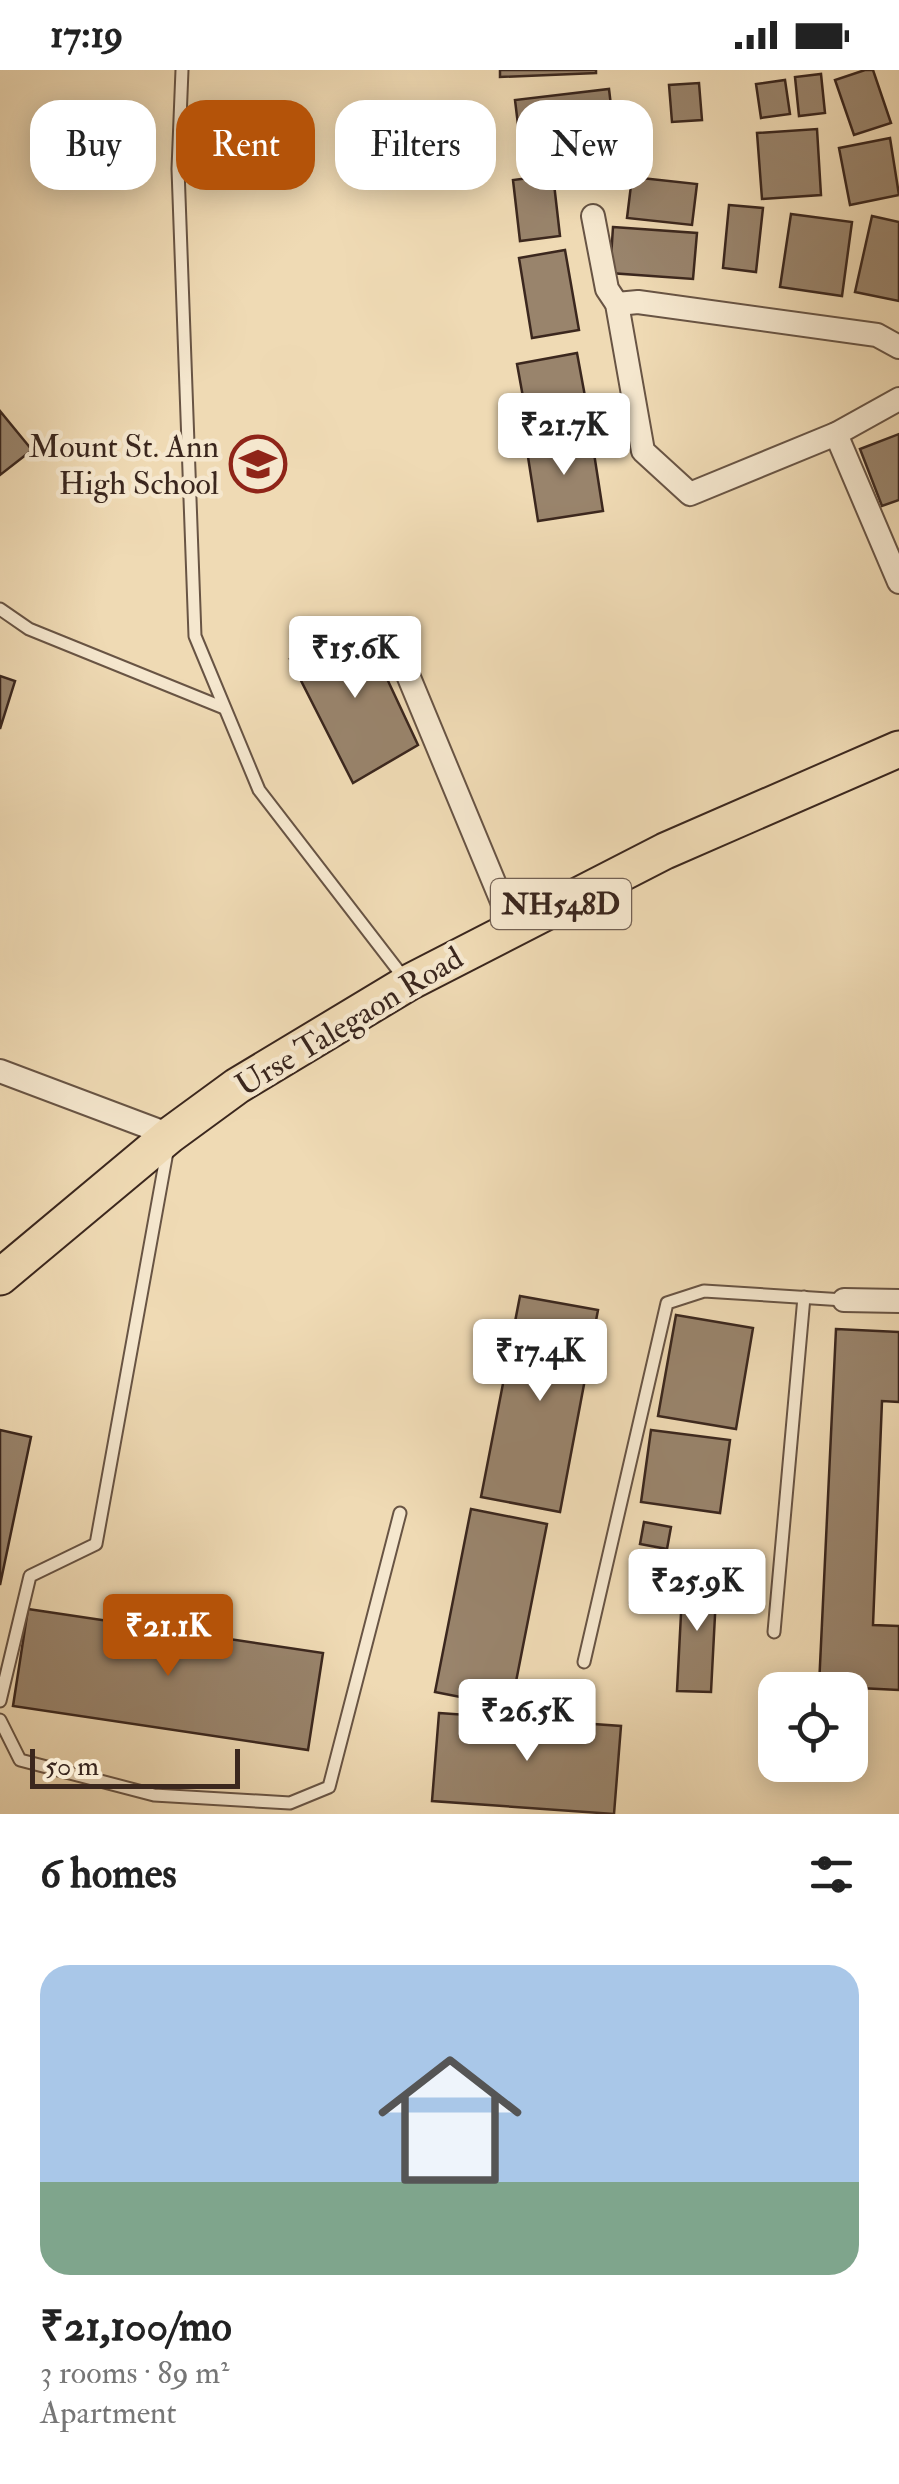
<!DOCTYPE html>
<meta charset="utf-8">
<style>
:root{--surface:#fff;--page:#f6f6f6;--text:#222;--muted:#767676;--accent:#b45309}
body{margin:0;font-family:"IM FELL Double Pica",serif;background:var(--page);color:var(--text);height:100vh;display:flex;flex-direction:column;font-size:38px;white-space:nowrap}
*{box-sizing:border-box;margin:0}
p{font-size:32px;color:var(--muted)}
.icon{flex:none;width:55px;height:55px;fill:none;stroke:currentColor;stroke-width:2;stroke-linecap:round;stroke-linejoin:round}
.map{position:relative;height:1744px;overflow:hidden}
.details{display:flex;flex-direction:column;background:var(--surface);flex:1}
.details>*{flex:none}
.top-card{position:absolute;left:30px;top:30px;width:840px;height:90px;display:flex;gap:20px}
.buttons{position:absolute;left:758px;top:1602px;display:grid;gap:20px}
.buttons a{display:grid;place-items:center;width:110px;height:110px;border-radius:20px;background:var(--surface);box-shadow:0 5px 25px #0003;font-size:50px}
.scale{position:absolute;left:30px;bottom:25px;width:210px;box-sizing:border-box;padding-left:10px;border:5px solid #3b271e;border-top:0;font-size:28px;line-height:35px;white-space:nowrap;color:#3b271e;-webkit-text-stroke:8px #f5e7ce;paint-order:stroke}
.price{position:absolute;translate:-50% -85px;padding:0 22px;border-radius:10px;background:#fff;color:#222;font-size:32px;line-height:65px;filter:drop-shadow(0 2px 5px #0008)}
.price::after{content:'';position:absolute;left:50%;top:60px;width:30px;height:22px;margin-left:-15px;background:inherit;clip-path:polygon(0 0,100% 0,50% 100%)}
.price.current{background:var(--accent);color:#fff}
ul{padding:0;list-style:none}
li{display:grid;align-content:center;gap:20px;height:530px;padding:0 40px}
li span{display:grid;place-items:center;height:310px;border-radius:30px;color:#555}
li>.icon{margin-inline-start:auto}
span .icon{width:180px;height:180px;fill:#fffc;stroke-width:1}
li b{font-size:42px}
h2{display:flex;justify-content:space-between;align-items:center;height:120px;padding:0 40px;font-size:42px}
.chip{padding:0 35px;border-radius:30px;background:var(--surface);box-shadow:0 5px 25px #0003;font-size:35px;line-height:90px}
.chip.current{background:var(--accent);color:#fff}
.status{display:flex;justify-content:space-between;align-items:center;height:70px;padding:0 50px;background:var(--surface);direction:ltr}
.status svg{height:28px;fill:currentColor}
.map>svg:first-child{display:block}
</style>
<div class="status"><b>17:19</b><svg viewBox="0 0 49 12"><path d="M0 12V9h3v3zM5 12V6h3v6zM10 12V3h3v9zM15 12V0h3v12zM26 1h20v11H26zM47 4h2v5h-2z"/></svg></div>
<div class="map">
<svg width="899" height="1744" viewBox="0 0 899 1744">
<rect width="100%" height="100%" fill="#efdab4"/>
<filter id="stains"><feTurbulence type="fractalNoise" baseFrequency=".002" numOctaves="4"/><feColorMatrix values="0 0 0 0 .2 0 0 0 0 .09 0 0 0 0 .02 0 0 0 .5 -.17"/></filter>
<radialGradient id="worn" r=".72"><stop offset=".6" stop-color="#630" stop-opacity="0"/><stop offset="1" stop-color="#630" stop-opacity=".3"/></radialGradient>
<g fill="#99846c" stroke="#3b271e" stroke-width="2.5">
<path d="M500,0h96v3l-96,4z"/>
<path d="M865,0h8l18,53 -37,12 -19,-55z"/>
<path d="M821,4l4,39 -26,3 -4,-39z"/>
<path d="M785,10l5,34 -29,4 -5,-34z"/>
<path d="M699,13l3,37 -30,2 -3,-37z"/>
<path d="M609,19l7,59 -94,10 -7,-58z"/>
<path d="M817,59l4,66 -59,4 -5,-66z"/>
<path d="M890,68l9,57 -49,10 -11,-57z"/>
<path d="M553,105l7,61 -40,5 -7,-61z"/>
<path d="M632,107l65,7 -5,41 -65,-7z"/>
<path d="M729,135l34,3 -7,64 -33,-4z"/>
<path d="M791,144l61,8 -10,74 -62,-9z"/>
<path d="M872,146l27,6v79l-44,-9z"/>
<path d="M613,157l84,6 -4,46 -83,-6z"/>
<path d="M565,180l14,80 -47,8 -13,-80z"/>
<path d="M577,283l12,65 -60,12 -12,-66z"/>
<path d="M0,341l32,39 -32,25z"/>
<path d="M591,364l12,77 -65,10 -12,-77z"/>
<path d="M899,364v66l-17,6 -22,-57z"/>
<path d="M360,551l58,124 -65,38 -63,-124z"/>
<path d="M0,606l15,5 -15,48z"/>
<path d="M520,1226l78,14 -38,202 -79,-15z"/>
<path d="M676,1245l77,13 -17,101 -78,-13z"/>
<path d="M836,1259l63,3v70l-17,-1 -9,224 26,1v64l-80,-4z"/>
<path d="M0,1360l31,7 -31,148z"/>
<path d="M651,1360l79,10 -10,73 -79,-11z"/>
<path d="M471,1439l76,15 -36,183 -76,-15z"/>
<path d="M644,1452l27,5 -4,22 -27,-5z"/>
<path d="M635,1488l22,2 -6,45 -21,-2z"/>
<path d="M683,1505l34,2 -6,115 -34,-1z"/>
<path d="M28,1539l295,44 -15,97 -295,-44z"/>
<path d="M439,1643l182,13 -7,88 -182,-13z"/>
</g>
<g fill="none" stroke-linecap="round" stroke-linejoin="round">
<g stroke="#685444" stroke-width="15">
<g id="service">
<path d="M182,0l-4,99 17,467 64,154 145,188"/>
<path d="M0,539l29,20 195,79"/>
<path d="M774,1562l30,-335"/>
<path d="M584,1592l83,-359 37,-12 140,9"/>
<path d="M0,1631l30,-125 66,-32 71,-392"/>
<path d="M0,1650l20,40 134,35 136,8 39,-16 71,-274"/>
</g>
</g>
<g stroke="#685444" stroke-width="26">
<g id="minor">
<path d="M593,146l14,73 10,15 26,147 47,43 146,-60 63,-35"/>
<path d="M617,234l21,-2 239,33 22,12"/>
<path d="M836,364l63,148"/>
<path d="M398,581l115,277"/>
<path d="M0,1001l170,64"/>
<path d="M844,1230l55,1"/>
</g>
</g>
<g stroke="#3b271e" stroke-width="39">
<path id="trunk" d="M0,1207l170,-142 67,-49 171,-103 257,-132 234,-102"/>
</g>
<use href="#service" stroke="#f5e7ce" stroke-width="11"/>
<use href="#minor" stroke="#f5e7ce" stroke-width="22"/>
<use href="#trunk" stroke="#efdab4" stroke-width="35"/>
</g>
<defs>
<g id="school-ring" transform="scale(2.875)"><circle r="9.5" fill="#f5e7ce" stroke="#8f2418" stroke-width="1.5"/><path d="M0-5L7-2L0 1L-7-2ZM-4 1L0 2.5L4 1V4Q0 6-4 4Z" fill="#8f2418"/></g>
</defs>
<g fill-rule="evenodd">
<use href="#school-ring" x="258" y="394"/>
</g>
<g text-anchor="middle" stroke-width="9" stroke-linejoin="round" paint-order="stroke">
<rect fill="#f5e7ce" stroke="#736153" stroke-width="2.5" x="491" y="809" width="140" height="50" rx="8"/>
<g font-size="30" font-weight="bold" fill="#3b271e">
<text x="561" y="844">NH548D</text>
</g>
<g font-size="32" fill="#3b271e" stroke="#f5e7ce" text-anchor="end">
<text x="219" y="387">Mount St. Ann<tspan x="219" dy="37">High School</tspan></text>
</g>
<g font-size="32" fill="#3b271e" stroke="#f5e7ce">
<text transform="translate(349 951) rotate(-31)" y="11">Urse Talegaon Road</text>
</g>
</g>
<rect width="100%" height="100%" filter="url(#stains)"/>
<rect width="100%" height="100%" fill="url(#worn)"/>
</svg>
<div class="buttons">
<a><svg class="icon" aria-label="locate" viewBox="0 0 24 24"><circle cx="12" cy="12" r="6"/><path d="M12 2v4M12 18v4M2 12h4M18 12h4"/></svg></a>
</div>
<div class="scale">50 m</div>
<b class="price" style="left:564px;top:408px">₹21.7K</b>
<b class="price" style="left:355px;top:631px">₹15.6K</b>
<b class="price" style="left:540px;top:1334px">₹17.4K</b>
<b class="price" style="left:697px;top:1564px">₹25.9K</b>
<b class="price current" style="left:168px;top:1609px">₹21.1K</b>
<b class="price" style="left:527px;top:1694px">₹26.5K</b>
<div class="top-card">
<a class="chip">Buy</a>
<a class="chip current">Rent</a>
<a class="chip">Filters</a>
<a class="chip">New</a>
</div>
</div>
<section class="details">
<h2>6 homes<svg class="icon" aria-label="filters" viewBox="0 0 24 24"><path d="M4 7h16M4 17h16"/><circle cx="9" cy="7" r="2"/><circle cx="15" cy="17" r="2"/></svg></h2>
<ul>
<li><span style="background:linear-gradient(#a9c7e8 70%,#7fa58c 0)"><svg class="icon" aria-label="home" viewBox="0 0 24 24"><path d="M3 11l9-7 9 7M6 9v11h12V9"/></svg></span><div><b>₹21,100/mo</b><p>3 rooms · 89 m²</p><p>Apartment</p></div></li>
</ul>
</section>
